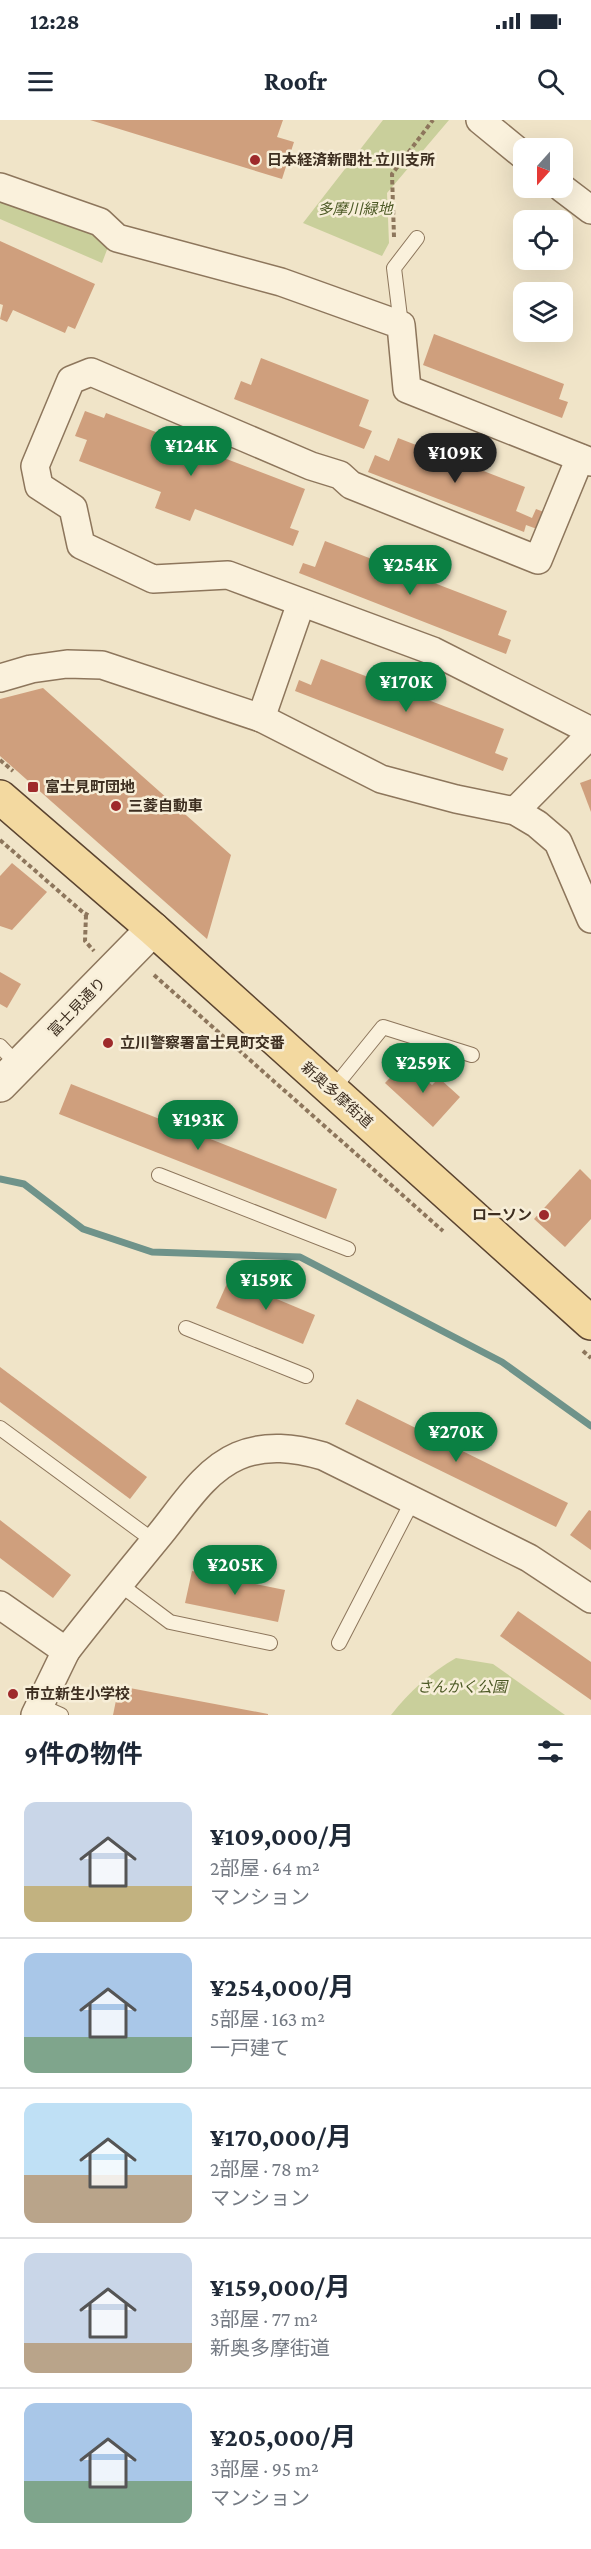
<!DOCTYPE html>
<html lang="ja">
<meta charset="utf-8">
<style>
:root{--surface:#fff;--page:#f2f2f3;--text:#1f2937;--muted:#747a83;--line:#e0e1e3;--accent:#0b8043}
body{margin:0;font-family:"Crimson Pro","Noto Sans JP",serif;background:var(--page);color:var(--text);height:100vh;display:flex;flex-direction:column;font-size:22px;white-space:nowrap}
*{box-sizing:border-box;margin:0}
p{font-size:20px;color:var(--muted)}
.icon{flex:none;width:33px;height:33px;fill:none;stroke:currentColor;stroke-width:2;stroke-linecap:round;stroke-linejoin:round}
.map{position:relative;height:1595px;overflow:hidden}
.drawer{display:flex;flex-direction:column;background:var(--surface);flex:1}
.drawer>*{flex:none}
.needle{width:39px;rotate:201deg}
.tools{position:absolute;left:513px;top:18px;display:grid;gap:12px}
.tools a{display:grid;place-items:center;width:60px;height:60px;border-radius:12px;background:var(--surface);box-shadow:0 6px 24px #0002;font-size:30px}
.price{position:absolute;translate:-50% -51px;padding:0 14px;border-radius:21px;background:var(--accent);color:#fff;font-size:20px;line-height:39px;filter:drop-shadow(0 2px 3px #0008)}
.price::after{content:'';position:absolute;left:50%;top:36px;width:18px;height:14px;margin-left:-9px;background:inherit;clip-path:polygon(0 0,100% 0,50% 100%)}
.price.active{background:#222;color:#fff}
ul{padding:0;list-style:none}
li{display:flex;align-items:center;gap:18px;height:150px;padding:0 24px}
li+li{border-top:2px solid var(--line)}
li span{display:grid;place-items:center;flex:none;width:168px;height:120px;border-radius:12px;color:#555}
li>.icon{margin-inline-start:auto}
span .icon{width:72px;height:72px;fill:#fffc;stroke-width:1}
li b{font-size:26px}
h2{display:flex;justify-content:space-between;align-items:center;height:72px;padding:0 24px;font-size:26px}
.status{display:flex;justify-content:space-between;align-items:center;height:42px;padding:0 30px;background:var(--surface);direction:ltr}
.status svg{height:16px;fill:currentColor}
header{display:flex;justify-content:space-between;align-items:center;height:78px;padding:0 24px;background:var(--surface);font-size:27px;font-weight:700}
.map>svg:first-child{display:block}
</style>
<div class="status"><b>12:28</b><svg viewBox="0 0 49 12"><path d="M0 12V9h3v3zM5 12V6h3v6zM10 12V3h3v9zM15 12V0h3v12zM26 1h20v11H26zM47 4h2v5h-2z"/></svg></div>
<header><svg class="icon" aria-label="menu" viewBox="0 0 24 24"><path d="M4 6h16M4 12h16M4 18h16"/></svg>Roofr<svg class="icon" aria-label="search" viewBox="0 0 24 24"><circle cx="10" cy="10" r="6"/><path d="M15 15l6 6"/></svg></header>
<div class="map">
<svg width="591" height="1595" viewBox="0 0 591 1595">
<rect width="100%" height="100%" fill="#f0e4c8"/>
<g fill="#c9cf9b">
<path d="M383,0h66l-62,73 2,50 -7,13 -79,-33z"/>
<path d="M0,82l14,1 77,28 17,16 -6,16 -102,-44z"/>
<path d="M456,1538l37,6 72,51h-174c18,-23 39,-42 65,-57z"/>
</g>
<g fill="none" stroke-linecap="round" stroke-linejoin="round">
<path stroke="#6f938a" stroke-width="7" d="M0,1059l24,5 59,45 69,23 148,5 202,105 89,64"/>
</g>
<g fill="#cf9f7d">
<path d="M90,0h193l-6,17 17,5 -12,37z"/>
<path d="M0,121l95,43 -20,45 -7,-3 -3,7 -52,-23 -6,12 -7,-3 3,-14 -3,-1z"/>
<path d="M434,214l130,50 -5,15 9,3 -6,16 -139,-53z"/>
<path d="M261,238l108,42 -10,26 13,5 -8,18 -130,-50 7,-18 10,4z"/>
<path d="M85,291l19,7 2,-5 199,76 -15,39 9,3 -6,15 -98,-37 -5,12 -35,-13 6,-16 -82,-31 8,-21 -12,-4z"/>
<path d="M398,318l127,49 -9,24 16,7 4,-9 8,3 -7,17 -11,-4 -2,7 -156,-60 7,-17 14,6z"/>
<path d="M325,421l182,70 -9,24 13,5 -5,14 -207,-81 4,-10 12,4z"/>
<path d="M321,539l183,70 -9,24 13,5 -5,13 -208,-80 4,-11 12,5z"/>
<path d="M43,568l188,167 -24,84 -207,-183v-57z"/>
<path d="M591,659v33l-11,-29z"/>
<path d="M12,743l35,29 -35,38 -12,-4v-50z"/>
<path d="M0,852l21,12 -14,24 -7,-4z"/>
<path d="M405,942l27,23 7,-7 21,19 -27,30 -48,-44z"/>
<path d="M71,964l266,105 -11,30 -267,-105z"/>
<path d="M580,1049l11,11v39l-26,28 -31,-28z"/>
<path d="M229,1159l86,36 -12,29 -87,-36z"/>
<path d="M0,1247l147,110 -17,22 -130,-97z"/>
<path d="M357,1279l211,104 -12,24 -211,-103z"/>
<path d="M589,1390l2,1v39l-21,-15z"/>
<path d="M0,1400l71,55 -18,23 -53,-40z"/>
<path d="M192,1451l93,19 -7,32 -93,-19z"/>
<path d="M518,1491l73,51v38l-91,-64z"/>
<path d="M119,1566l149,28v1h-155z"/>
</g>
<g fill="none" stroke-linecap="round" stroke-linejoin="round">
<g stroke="#8d765c" stroke-width="16">
<g id="service">
<path d="M401,205l-7,-57 23,-30"/>
<path d="M0,926l19,20"/>
<path d="M332,970l51,-63 89,28"/>
<path d="M159,1055l189,74"/>
<path d="M186,1208l120,48"/>
<path d="M0,1308l154,113"/>
<path d="M118,1463l52,39 100,21"/>
<path d="M339,1523l74,-143"/>
<path d="M39,1585l22,10"/>
</g>
</g>
<g stroke="#8d765c" stroke-width="30">
<g id="minor">
<path d="M480,0l44,36"/>
<path d="M0,67l100,35 17,16 164,44 120,43 6,64 184,73"/>
<path d="M562,68l29,22"/>
<path d="M580,338l-42,102 -187,-75 -11,-10 -29,-9 -220,-94 -20,8 -36,86 4,20 34,22 8,37 72,34 75,-4 205,76 158,80"/>
<path d="M0,558l31,-9 36,-5 35,1 159,53 120,61 75,20 59,12 22,13 21,18 33,77"/>
<path d="M261,598l40,-115"/>
<path d="M515,691l76,-77"/>
<path d="M0,1485l66,46 -31,64"/>
<path d="M66,1531c31,-40 63,-79 95,-118 22,-27 44,-63 77,-77 28,-12 57,-8 85,0l206,102 62,41"/>
</g>
</g>
<g stroke="#8d765c" stroke-width="36">
<path id="tertiary" d="M0,965l153,-156"/>
</g>
<g stroke="#5b4430" stroke-width="36">
<path id="primary" d="M0,677l153,132 438,394"/>
</g>
<g stroke="#8d765c" stroke-width="4" stroke-dasharray="4.5 3" stroke-linecap="butt">
<path d="M394,117l-2,-63 41,-54"/>
<path d="M0,640l13,11"/>
<path d="M0,720l86,75 3,-5"/>
<path d="M86,795l-1,26 9,10"/>
<path d="M154,855l289,256"/>
<path d="M583,1231l8,7"/>
</g>
<use href="#service" stroke="#faf1dc" stroke-width="14"/>
<use href="#minor" stroke="#faf1dc" stroke-width="27"/>
<use href="#tertiary" stroke="#faf1dc" stroke-width="33"/>
<use href="#primary" stroke="#f3d9a0" stroke-width="33"/>
</g>
<g fill="#9e2a2b" stroke="#f7eed8" stroke-width="2">
<circle cx="255" cy="40" r="6"/>
<rect x="27" y="661" width="12" height="12" rx="3"/>
<circle cx="116" cy="686" r="6"/>
<circle cx="108" cy="923" r="6"/>
<circle cx="544" cy="1095" r="6"/>
<circle cx="13" cy="1574" r="6"/>
</g>
<g text-anchor="middle" stroke-width="5" stroke-linejoin="round" paint-order="stroke">
<g font-size="15" font-weight="bold" fill="#3d2e20" stroke="#f7eed8" text-anchor="start">
<text x="267" y="45">日本経済新聞社 立川支所</text>
<text x="45" y="672">富士見町団地</text>
<text x="128" y="691">三菱自動車</text>
<text x="120" y="928">立川警察署富士見町交番</text>
<text x="532" y="1100" text-anchor="end">ローソン</text>
<text x="25" y="1579">市立新生小学校</text>
</g>
<g font-size="15" font-style="italic" fill="#4d5a26" stroke="#f7eed8">
<text x="355" y="94">多摩川緑地</text>
<text x="462" y="1572">さんかく公園</text>
</g>
<g font-size="15" fill="#3d2e20" stroke="#f7eed8">
<text transform="translate(77 887) rotate(-46)" y="5">富士見通り</text>
<text transform="translate(337 975) rotate(42)" y="5">新奥多摩街道</text>
</g>
</g>
</svg>
<div class="tools">
<a><svg class="needle" viewBox="-14 -14 28 28"><path d="M0-13l5 13h-10z" fill="#e53935"/><path d="M0 13l5-13h-10z" fill="#747a83"/></svg></a>
<a><svg class="icon" aria-label="locate" viewBox="0 0 24 24"><circle cx="12" cy="12" r="6"/><path d="M12 2v4M12 18v4M2 12h4M18 12h4"/></svg></a>
<a><svg class="icon" aria-label="layers" viewBox="0 0 24 24"><path d="M12 4l9 5-9 5-9-5zM3 14l9 5 9-5"/></svg></a>
</div>
<b class="price" style="left:191px;top:357px">¥124K</b>
<b class="price active" style="left:455px;top:364px">¥109K</b>
<b class="price" style="left:410px;top:476px">¥254K</b>
<b class="price" style="left:406px;top:593px">¥170K</b>
<b class="price" style="left:423px;top:974px">¥259K</b>
<b class="price" style="left:198px;top:1031px">¥193K</b>
<b class="price" style="left:266px;top:1191px">¥159K</b>
<b class="price" style="left:456px;top:1343px">¥270K</b>
<b class="price" style="left:235px;top:1476px">¥205K</b>
</div>
<section class="drawer">
<h2>9件の物件<svg class="icon" aria-label="filters" viewBox="0 0 24 24"><path d="M4 7h16M4 17h16"/><circle cx="9" cy="7" r="2"/><circle cx="15" cy="17" r="2"/></svg></h2>
<ul>
<li><span style="background:linear-gradient(#c9d6e8 70%,#c2b280 0)"><svg class="icon" aria-label="home" viewBox="0 0 24 24"><path d="M3 11l9-7 9 7M6 9v11h12V9"/></svg></span><div><b>¥109,000/月</b><p>2部屋 · 64 m²</p><p>マンション</p></div></li>
<li><span style="background:linear-gradient(#a9c7e8 70%,#7fa58c 0)"><svg class="icon" aria-label="home" viewBox="0 0 24 24"><path d="M3 11l9-7 9 7M6 9v11h12V9"/></svg></span><div><b>¥254,000/月</b><p>5部屋 · 163 m²</p><p>一戸建て</p></div></li>
<li><span style="background:linear-gradient(#bfe0f5 60%,#b9a48a 0)"><svg class="icon" aria-label="home" viewBox="0 0 24 24"><path d="M3 11l9-7 9 7M6 9v11h12V9"/></svg></span><div><b>¥170,000/月</b><p>2部屋 · 78 m²</p><p>マンション</p></div></li>
<li><span style="background:linear-gradient(#c9d6e8 75%,#b9a48a 0)"><svg class="icon" aria-label="home" viewBox="0 0 24 24"><path d="M3 11l9-7 9 7M6 9v11h12V9"/></svg></span><div><b>¥159,000/月</b><p>3部屋 · 77 m²</p><p>新奥多摩街道</p></div></li>
<li><span style="background:linear-gradient(#a9c7e8 65%,#7fa58c 0)"><svg class="icon" aria-label="home" viewBox="0 0 24 24"><path d="M3 11l9-7 9 7M6 9v11h12V9"/></svg></span><div><b>¥205,000/月</b><p>3部屋 · 95 m²</p><p>マンション</p></div></li>
</ul>
</section>
